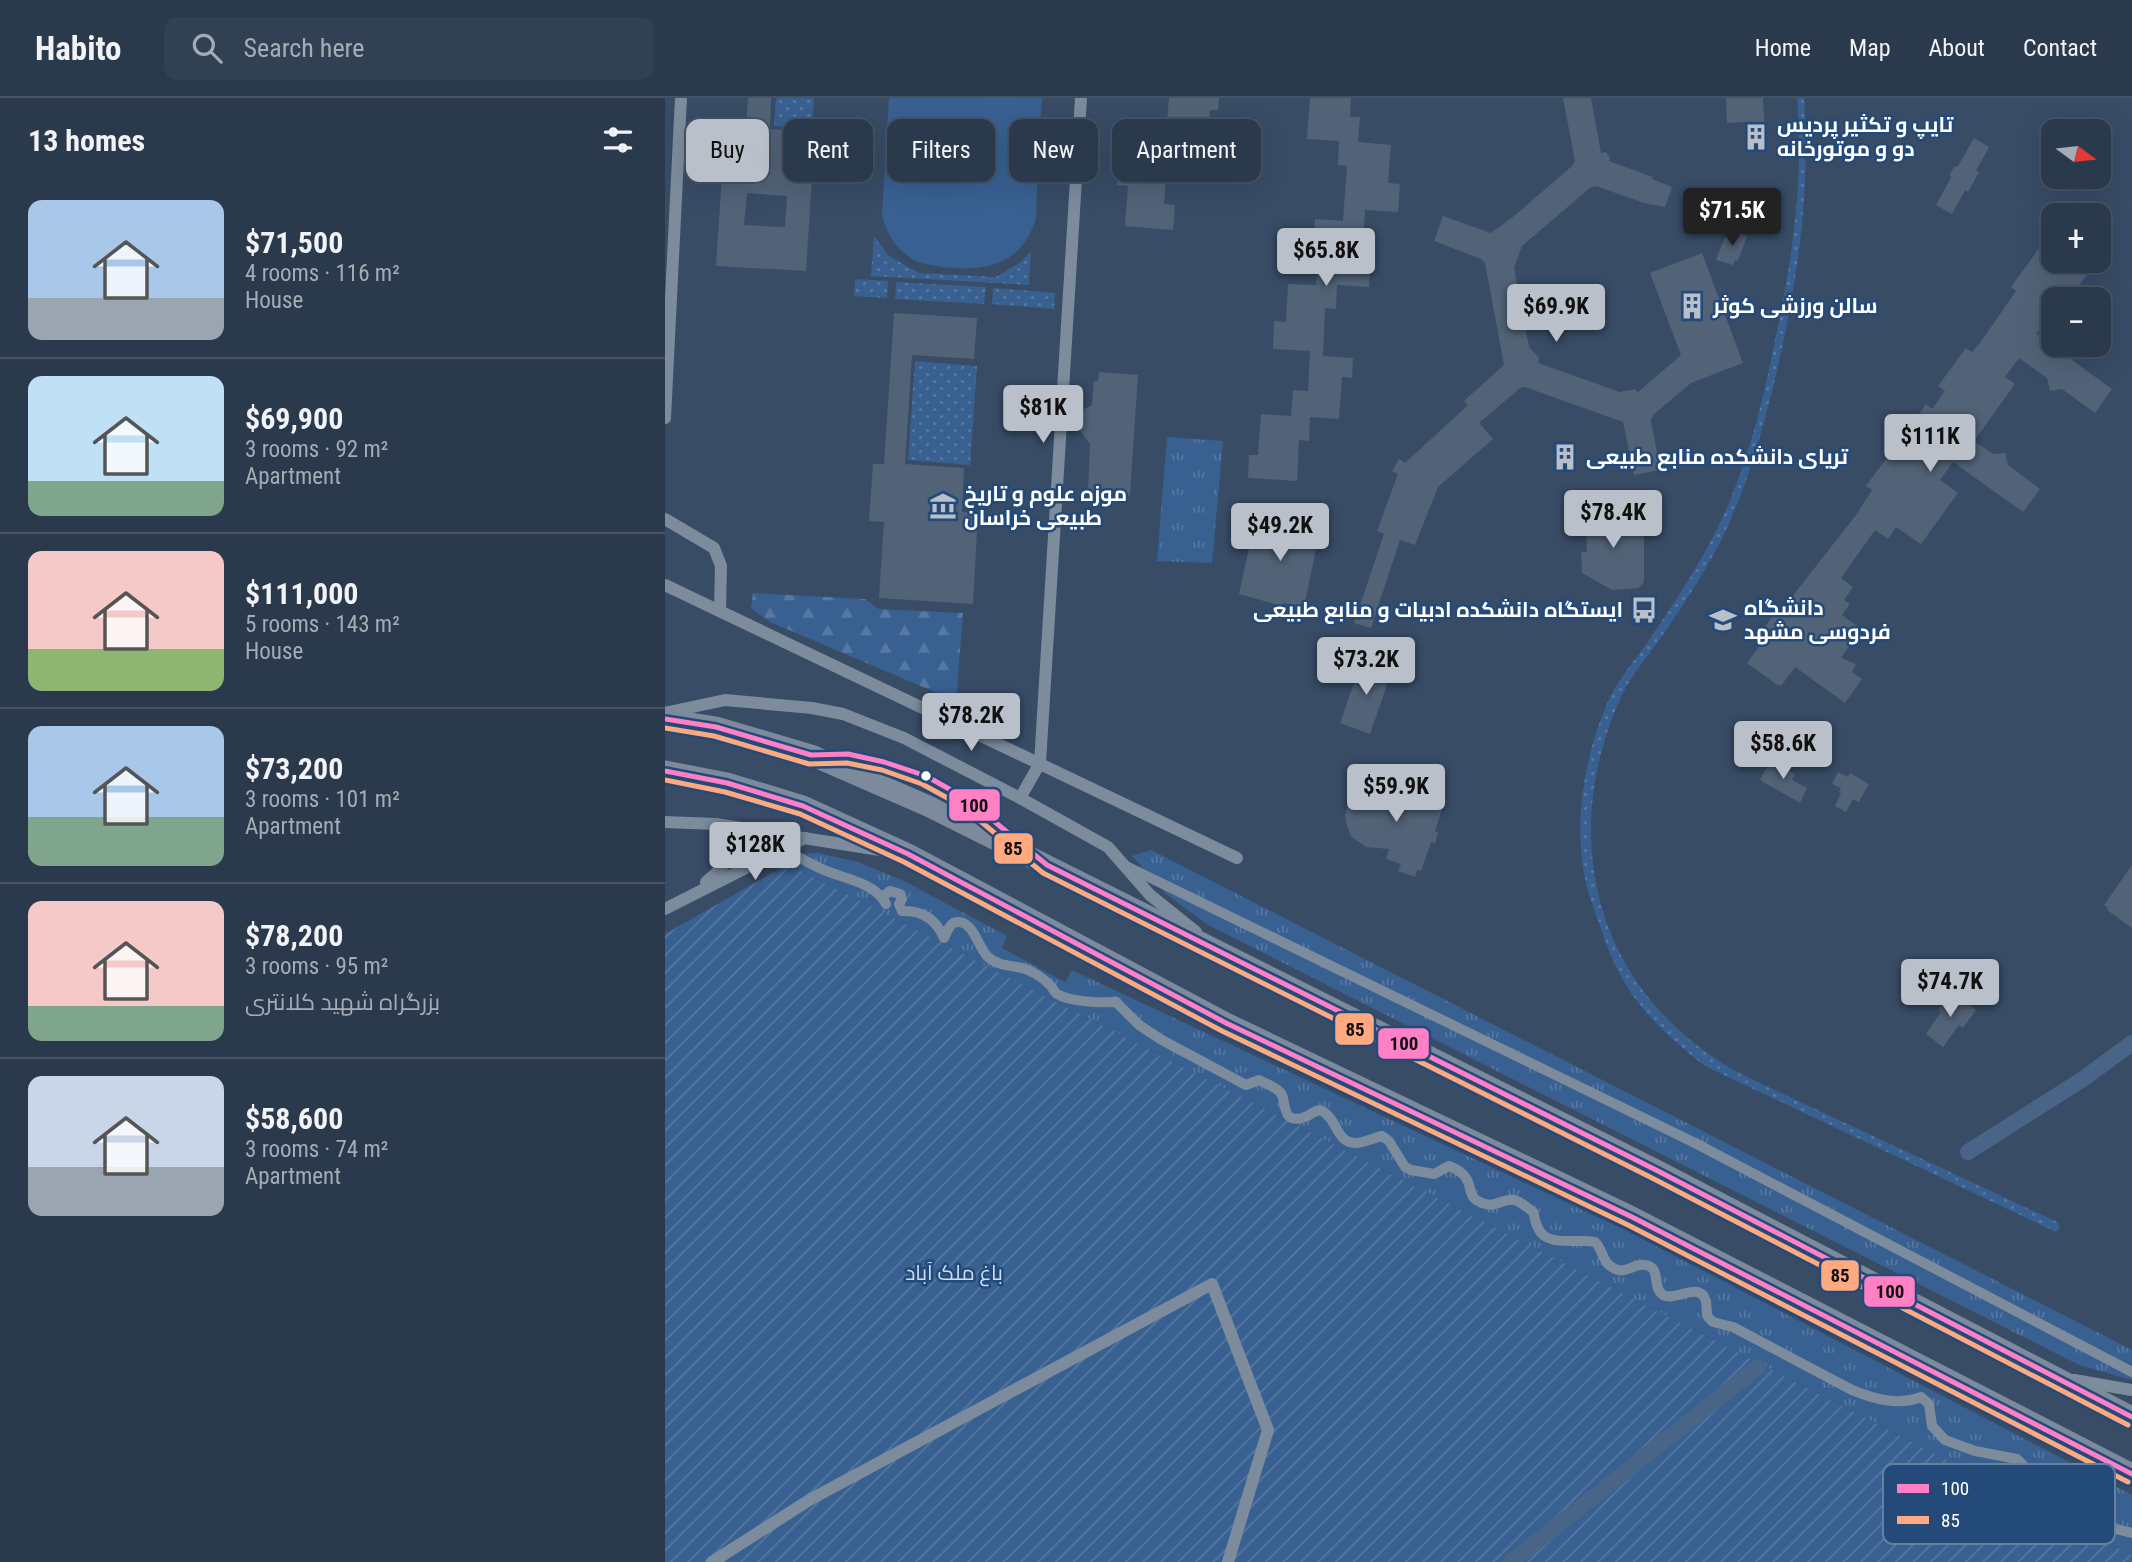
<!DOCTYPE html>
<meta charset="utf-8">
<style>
:root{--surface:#2a394c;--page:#324053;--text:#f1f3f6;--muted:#a5acb5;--line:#465364;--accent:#b9c0c9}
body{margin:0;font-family:"Roboto Condensed",Cairo,sans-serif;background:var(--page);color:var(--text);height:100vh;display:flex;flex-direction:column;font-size:26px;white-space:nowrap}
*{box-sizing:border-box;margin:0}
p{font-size:23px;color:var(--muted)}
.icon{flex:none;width:38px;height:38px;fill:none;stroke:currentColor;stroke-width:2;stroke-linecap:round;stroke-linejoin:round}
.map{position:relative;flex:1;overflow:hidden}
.side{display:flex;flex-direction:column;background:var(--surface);width:665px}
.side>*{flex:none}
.hud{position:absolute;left:21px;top:21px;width:665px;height:63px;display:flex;gap:14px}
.needle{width:46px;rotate:105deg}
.fabs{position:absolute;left:1376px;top:21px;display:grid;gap:14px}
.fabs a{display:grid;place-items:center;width:70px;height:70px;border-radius:14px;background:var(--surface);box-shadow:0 7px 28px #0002,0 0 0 2px var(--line);font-size:35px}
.price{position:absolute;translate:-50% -60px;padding:0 16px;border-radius:7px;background:var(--accent);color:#111;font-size:23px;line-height:46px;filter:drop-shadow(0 2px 4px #0008)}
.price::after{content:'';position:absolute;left:50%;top:42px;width:21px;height:16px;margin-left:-10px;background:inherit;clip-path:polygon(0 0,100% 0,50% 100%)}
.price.current{background:#222;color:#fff}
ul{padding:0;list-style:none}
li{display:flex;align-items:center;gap:21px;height:175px;padding:0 28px}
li+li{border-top:2px solid var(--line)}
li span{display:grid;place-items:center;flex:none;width:196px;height:140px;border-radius:14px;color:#555}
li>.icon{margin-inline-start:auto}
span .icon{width:84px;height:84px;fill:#fffc;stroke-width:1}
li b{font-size:30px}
h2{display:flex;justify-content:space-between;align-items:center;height:84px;padding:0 28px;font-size:30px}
.tag{padding:0 24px;border-radius:14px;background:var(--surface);box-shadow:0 7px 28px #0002,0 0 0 2px var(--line);font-size:24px;line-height:63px}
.tag.current{background:var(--accent);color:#111}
header{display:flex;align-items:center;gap:42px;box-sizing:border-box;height:98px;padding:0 35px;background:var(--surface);border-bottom:2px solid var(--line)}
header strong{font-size:33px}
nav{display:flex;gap:38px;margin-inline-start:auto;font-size:24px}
.search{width:490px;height:63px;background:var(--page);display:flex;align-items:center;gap:18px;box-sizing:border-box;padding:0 24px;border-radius:14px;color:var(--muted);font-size:26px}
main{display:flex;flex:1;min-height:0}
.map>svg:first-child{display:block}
</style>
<header>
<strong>Habito</strong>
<div class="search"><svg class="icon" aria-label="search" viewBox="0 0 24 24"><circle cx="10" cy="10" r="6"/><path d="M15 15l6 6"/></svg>Search here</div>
<nav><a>Home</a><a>Map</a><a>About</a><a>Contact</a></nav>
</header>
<main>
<section class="side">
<h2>13 homes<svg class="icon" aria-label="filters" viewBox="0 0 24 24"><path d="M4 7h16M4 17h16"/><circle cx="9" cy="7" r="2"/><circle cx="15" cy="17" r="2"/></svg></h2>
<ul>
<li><span style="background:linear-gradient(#a9c7e8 70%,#9aa5b1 0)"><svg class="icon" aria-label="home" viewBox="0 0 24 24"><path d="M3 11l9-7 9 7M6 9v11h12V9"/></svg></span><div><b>$71,500</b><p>4 rooms · 116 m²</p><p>House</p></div></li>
<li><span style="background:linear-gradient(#bfe0f5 75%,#7fa58c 0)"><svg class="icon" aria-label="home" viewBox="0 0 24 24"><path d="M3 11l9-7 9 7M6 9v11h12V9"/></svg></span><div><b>$69,900</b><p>3 rooms · 92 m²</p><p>Apartment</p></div></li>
<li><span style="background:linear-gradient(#f6c9c9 70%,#8fb573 0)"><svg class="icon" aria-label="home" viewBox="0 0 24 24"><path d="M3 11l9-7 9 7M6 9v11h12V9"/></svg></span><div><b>$111,000</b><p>5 rooms · 143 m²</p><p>House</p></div></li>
<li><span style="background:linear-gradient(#a9c7e8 65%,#7fa58c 0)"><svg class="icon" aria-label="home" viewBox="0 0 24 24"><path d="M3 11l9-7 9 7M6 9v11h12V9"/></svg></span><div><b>$73,200</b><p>3 rooms · 101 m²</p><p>Apartment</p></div></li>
<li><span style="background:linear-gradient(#f6c9c9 75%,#7fa58c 0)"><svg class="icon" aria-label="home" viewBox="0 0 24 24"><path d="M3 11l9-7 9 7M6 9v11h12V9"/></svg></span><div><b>$78,200</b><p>3 rooms · 95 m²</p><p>بزرگراه شهید کلانتری</p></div></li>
<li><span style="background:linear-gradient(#c9d6e8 65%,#9aa5b1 0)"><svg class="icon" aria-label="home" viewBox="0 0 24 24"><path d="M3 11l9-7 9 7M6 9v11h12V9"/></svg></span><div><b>$58,600</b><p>3 rooms · 74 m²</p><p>Apartment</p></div></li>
</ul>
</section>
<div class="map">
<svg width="1467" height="1464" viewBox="0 0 1467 1464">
<defs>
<pattern id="grass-dots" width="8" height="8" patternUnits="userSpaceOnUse" patternTransform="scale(1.75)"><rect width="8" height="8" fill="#386091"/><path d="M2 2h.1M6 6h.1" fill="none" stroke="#5678a2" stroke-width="1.8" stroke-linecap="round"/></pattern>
<pattern id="forest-firs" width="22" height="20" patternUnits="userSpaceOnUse" patternTransform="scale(1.75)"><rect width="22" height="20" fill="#386091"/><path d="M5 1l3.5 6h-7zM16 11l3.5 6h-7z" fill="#5678a2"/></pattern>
<pattern id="park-tufts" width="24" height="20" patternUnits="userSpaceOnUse" patternTransform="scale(1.75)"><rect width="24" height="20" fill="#386091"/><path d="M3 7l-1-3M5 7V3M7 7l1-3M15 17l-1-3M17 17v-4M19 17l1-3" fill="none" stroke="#5678a2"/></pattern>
<pattern id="garden-furrows" width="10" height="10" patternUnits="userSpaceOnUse" patternTransform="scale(1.75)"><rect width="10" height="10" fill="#386091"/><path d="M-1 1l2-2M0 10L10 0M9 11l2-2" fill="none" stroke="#5678a2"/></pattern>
</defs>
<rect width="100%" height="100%" fill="#384c66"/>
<g fill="url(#grass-dots)">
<path d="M111,0h38l-2,31 -38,-3z"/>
<path d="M1132,0h7c7,95 -7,188 -29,281 -11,45 -23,91 -42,135 -16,40 -46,86 -71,122 -13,19 -30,38 -40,59 -68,147 -23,305 123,381l312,146 3,5 -4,5 -351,-166c-23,-17 -55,-46 -72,-70 -14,-20 -24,-43 -32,-67 -6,-16 -12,-33 -16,-50 -12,-59 0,-127 25,-182 10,-20 26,-38 39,-57 30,-44 62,-92 82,-142 20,-49 33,-101 43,-153 18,-85 30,-160 23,-247z"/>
<path d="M209,138l15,20 30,17 77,4 25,-15 10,-11 -2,34 -158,-9z"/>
<path d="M190,181l33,2 -1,17 -33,-2z"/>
<path d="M231,184l90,5 -2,17 -89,-5z"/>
<path d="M328,190l62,5 -1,16 -62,-5z"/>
<path d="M250,263l62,5 -7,99 -62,-5z"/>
</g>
<path fill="url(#forest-firs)" d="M88,495l112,6 14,10 84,4 -7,88 -186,-79 -19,-14z"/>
<g fill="url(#park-tufts)">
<path d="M502,339l56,4 -11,122 -55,-2z"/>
<path d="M486,752l981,500v30l-53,-15 -871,-440 -42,-31 -34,-38z"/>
<path d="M153,755l40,9 46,19 103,55 -5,12 63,34 7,-12 555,261 505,264v60l-1344,-691 -1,-10z"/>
</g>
<path fill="url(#garden-furrows)" d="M123,766l1344,691v7h-1467v-628z"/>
<path fill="#386091" d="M224,0h153c-2,31 -4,61 -5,92 -1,11 1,27 -4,37 -16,39 -52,45 -90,40 -12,-2 -25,-3 -35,-11 -14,-10 -21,-23 -26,-40z"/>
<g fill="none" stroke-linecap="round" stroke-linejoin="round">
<g stroke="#486486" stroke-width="16">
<path d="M1303,1054l115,-73 49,-36"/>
<path d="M846,1464l247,-195"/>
</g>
</g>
<g fill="#526378" fill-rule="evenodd">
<path d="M83,0h23l-1,31 45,3 -9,139 -90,-5 8,-121 21,1zM82,95l40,3 -2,31 -41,-2z"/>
<path d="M504,0h50l-1,12h-8l-3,42 -39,-3 -4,55 11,1 -2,25 -48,-4 3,-40 -11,-1 2,-24 35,2 3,-41h10z"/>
<path d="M645,0h41l-1,19h10l-2,25 33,3 -3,38 12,1 -2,28 -33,-2 -3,54h8l-1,23 -32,-2 -1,24 -11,-1 -2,48 30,2 -1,20 -10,-1 -3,42 -29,-2 -1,24 -10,-1 -2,41 -49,-3 1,-23h9l3,-41 30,2 2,-26 15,1 2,-40 -37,-2 1,-28 12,1 2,-38 28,1 3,-41 -5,-1 1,-24 28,2 4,-55 -9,-1 1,-24 -32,-2z"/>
<path d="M898,0h28l10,55 5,-1 4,5 -1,4 44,16 -1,2 20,8 -7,20 -21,-4 -48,-17 -5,1 -69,59 -8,22 15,79 10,11 -1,5 82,29 15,-3 3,3 43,-37 -31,-82 52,-20 41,110 -52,20 -38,32 -2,5 9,50 -26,5 -11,-53 -98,-35 -5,1 -41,35 14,16 -55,48 -23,58 -15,-5 -29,88 -17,-5 30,-89 -7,-3 21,-57 -6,-3 7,-12 6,4 63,-58 -4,-4 40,-36 -19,-102 -4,-4 -47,-18 9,-25 48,17 23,-17 58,-50 3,-5z"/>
<path d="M1061,0h37l3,52 -18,1 -2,-29 -19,1z"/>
<path d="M1309,40l15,9 -13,24 3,1 -11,20 -3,-2 -13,24 -16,-9 15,-27 -1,-4 4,-7 4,-1z"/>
<path d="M1063,132l19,6 -9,25 -3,-1 -2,5 -17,-5z"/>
<path d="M1378,145l10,7v11h15l19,14 -18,24h-16v12l-17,23 76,55 -17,24 -33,-24 -12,2 -3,-13 -28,-20 -14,19 10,7 -41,57 19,13 12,-1 3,12 32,24 -17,23 -70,-50 -13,18 18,13 -37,51 -25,-17 -8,12 -13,-9 -34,48 12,9 -9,13 6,4 -8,11 19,14 -20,29 15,6 -4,8 10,7 -17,24 -50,-36 -14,19 -5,-2 -29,-21 14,-19 -5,-4 18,-26 3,2 79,-101 16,-25 -6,-4 28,-38 6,4 13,-18 -5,-4 18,-26 6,5 13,-18 -7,-5 28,-38 6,4 10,-12 34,-49 -5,-4z"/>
<path d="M229,215l83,5 -3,41 -62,-4 -7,109 59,4 -2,44 16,1 -5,91 -94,-6 5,-76 -15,-1 4,-57h11z"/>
<path d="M434,274l39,3 -8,120 -7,7 -2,-1 -11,4 -22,-11 2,-50 -11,-15v-13l5,-7 8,-4 2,-24h4z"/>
<path d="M947,406l1,14h18l1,9 12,2v53l-6,6 -26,2 -30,-17 -1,-21h6l-2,-46z"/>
<path d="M605,418l44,9 -4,17 7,2 -13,63 -21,-4 -1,3 -43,-12 14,-64 13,3z"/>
<path d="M697,562l30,11 -22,63 -30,-11z"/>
<path d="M1106,662l24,14 -3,6 15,8 -7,15 -40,-23z"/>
<path d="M1173,674l10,5 2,-4 19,11 -10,18 -6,-3 -7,13 -11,-6 6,-13 -2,-1 2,-4 -9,-4z"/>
<path d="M711,688l11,1 10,4 14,16 5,-14 8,2 3,-8 17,7 -2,7 2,1 -9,29 3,2 -3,10 -4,-1 -10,29 -4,-1 -2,7 -17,-6 3,-7 -15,-5 3,-10 -23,-2 -15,-11 -4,-10 -2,-10 3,-12 13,-13z"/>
<path d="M1467,767v63l-25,-18 1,-2 -4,-3z"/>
<path d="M1287,893l24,19 -13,18 -4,-3 -16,22 -17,-13 15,-22 -3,-2z"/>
</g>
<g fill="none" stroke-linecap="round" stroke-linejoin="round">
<g stroke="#7c8c9d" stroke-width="10">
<path d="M118,752c15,6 30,16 46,22 19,7 47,12 57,32"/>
<path d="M461,768l569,277 437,229"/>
<path d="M217,799l8,-6 10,3 2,5 -3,5 3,7c20,-1 34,8 42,27 3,-6 6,-16 13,-16 17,-1 21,26 31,35 11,10 27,8 40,13 9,4 16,9 22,15 3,3 4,7 7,9 13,8 44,9 59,8l23,23 21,14 86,46 13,-5c7,4 20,8 23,15 4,9 0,30 23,22 6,-2 8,-6 15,-7 19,9 15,32 35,33 10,0 18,-5 27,-7l7,5 16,26 6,3 23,4 15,-8c29,11 15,28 29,35 17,10 24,-4 37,-1 6,2 13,8 18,12 2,5 2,11 5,16 8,20 41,10 57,14 7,6 7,17 14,23 15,13 23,-2 36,0 17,2 6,22 18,30 13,7 36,-15 43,6 1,6 0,11 2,16l5,5 20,5 119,63c22,9 46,16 69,7l8,7 3,22 13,14 30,11 42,8 21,21 18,13 32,15 23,20 21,5"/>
</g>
<g stroke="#7c8c9d" stroke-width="12">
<path d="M0,320l16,-320"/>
<path d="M0,421l49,29 7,18 -1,45"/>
<path d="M0,487l572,273"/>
<path d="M0,615l60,-13 87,8 31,6 61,24 116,60 88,49 42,48 46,37"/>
<path d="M355,700l20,-35 41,-665"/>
<path d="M0,724l51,2 170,27"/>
<path d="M41,784c24,-20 35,-32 10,-58"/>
<path d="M0,811l140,-71"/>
<path d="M1409,1282l58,10"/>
<path d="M47,1464l99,-63 401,-215 56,146 -40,132"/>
</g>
<g stroke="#7d8a9c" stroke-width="21">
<path d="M0,621l51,8 95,28 117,51 728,364 476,247"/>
<path d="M0,673l62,12 76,23 105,48 318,169 406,194 500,257"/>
</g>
<g stroke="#244a7a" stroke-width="10">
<g id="bus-1">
<path d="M0,621l51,8 95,28 37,-1 36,8 42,14 41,23 80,66 609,305 476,247"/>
<path d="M0,673l62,12 76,23 105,48 318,169 406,194 500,257"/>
</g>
</g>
<g stroke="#244a7a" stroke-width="10">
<g id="bus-2">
<path d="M0,630l49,8 95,28 38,-1 35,7 40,14 40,22 81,67 609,305 476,247"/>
<path d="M0,682l60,12 75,22 104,48 318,169 406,194 500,257"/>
</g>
</g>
<use href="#bus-1" stroke="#ff80c5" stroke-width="5"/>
<use href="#bus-2" stroke="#ffa980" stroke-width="5"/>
</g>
<defs>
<g id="building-bare" transform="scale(2.1)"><path d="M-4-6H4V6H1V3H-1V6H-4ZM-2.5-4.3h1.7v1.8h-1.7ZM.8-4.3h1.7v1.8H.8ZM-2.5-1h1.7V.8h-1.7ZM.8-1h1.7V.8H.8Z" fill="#b9c0c9" stroke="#244a7a" stroke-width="2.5" paint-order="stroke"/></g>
<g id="museum-bare" transform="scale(2.1)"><path d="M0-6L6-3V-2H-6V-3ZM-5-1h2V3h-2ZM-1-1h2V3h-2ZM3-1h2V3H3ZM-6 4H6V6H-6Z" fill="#b9c0c9" stroke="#244a7a" stroke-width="2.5" paint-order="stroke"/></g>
<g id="bus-bare" transform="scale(2.1)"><path d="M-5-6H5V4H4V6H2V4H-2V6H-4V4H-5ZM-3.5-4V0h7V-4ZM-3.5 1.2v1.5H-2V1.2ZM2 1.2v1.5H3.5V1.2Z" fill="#b9c0c9" stroke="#244a7a" stroke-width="2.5" paint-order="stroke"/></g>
<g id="university-bare" transform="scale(2.1)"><path d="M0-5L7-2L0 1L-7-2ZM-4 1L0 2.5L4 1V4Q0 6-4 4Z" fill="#b9c0c9" stroke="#244a7a" stroke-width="2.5" paint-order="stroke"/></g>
</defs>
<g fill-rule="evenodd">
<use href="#building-bare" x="1091" y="39"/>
<use href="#building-bare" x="1027" y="208"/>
<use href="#building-bare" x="900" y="359"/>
<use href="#museum-bare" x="278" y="408"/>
<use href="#bus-bare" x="979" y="512"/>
<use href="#university-bare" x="1058" y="522"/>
</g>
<circle fill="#fff" stroke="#244a7a" stroke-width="2.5" cx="261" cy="678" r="6"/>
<g text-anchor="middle" stroke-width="5" stroke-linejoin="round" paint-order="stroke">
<g font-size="21" font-weight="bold" fill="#fff" stroke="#244a7a" text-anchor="start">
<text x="1112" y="34">تایپ و تکثیر پردیس<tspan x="1112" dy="24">دو و موتورخانه</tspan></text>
<text x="1048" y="215">سالن ورزشی کوثر</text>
<text x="921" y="366">تریای دانشکده منابع طبیعی</text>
<text x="299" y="403">موزه علوم و تاریخ<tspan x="299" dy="24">طبیعی خراسان</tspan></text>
<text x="1079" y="517">دانشگاه<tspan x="1079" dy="24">فردوسی مشهد</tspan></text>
<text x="958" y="519" text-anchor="end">ایستگاه دانشکده ادبیات و منابع طبیعی</text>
</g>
<g font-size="21" fill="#caddf4" stroke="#244a7a">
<text x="289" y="1182">باغ ملک آباد</text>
</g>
</g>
<rect x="1218" y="1366" width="232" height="80" rx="10" fill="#244a7a" stroke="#6680a2" stroke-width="2"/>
<rect x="1232" y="1386" width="32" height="9" fill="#ff80c5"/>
<rect x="1232" y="1418" width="32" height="8" fill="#ffa980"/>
<g font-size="19" fill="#fff">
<text x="1276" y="1397">100</text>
<text x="1276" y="1429">85</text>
</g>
<g stroke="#244a7a" stroke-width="2.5">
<rect x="283" y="690" width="53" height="34" rx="7" fill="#ff80c5"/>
<rect x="328" y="734" width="41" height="33" rx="7" fill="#ffa980"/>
<rect x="669" y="914" width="41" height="34" rx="7" fill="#ffa980"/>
<rect x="712" y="929" width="53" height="33" rx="7" fill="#ff80c5"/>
<rect x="1155" y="1161" width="40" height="33" rx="7" fill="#ffa980"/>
<rect x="1198" y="1177" width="53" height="33" rx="7" fill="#ff80c5"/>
</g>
<g font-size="19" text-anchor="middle" font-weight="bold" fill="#111">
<text x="309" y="714">100</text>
<text x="348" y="757">85</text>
<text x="690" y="938">85</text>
<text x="739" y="952">100</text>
<text x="1175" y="1184">85</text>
<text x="1225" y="1200">100</text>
</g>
</svg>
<div class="fabs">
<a><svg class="needle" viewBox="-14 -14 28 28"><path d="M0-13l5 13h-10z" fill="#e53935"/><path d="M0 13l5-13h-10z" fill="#a5acb5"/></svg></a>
<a>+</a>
<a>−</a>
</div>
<b class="price current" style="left:1067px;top:150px">$71.5K</b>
<b class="price" style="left:661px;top:190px">$65.8K</b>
<b class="price" style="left:891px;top:246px">$69.9K</b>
<b class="price" style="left:378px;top:347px">$81K</b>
<b class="price" style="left:1265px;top:376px">$111K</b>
<b class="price" style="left:948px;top:452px">$78.4K</b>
<b class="price" style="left:615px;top:465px">$49.2K</b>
<b class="price" style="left:701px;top:599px">$73.2K</b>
<b class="price" style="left:306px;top:655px">$78.2K</b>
<b class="price" style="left:1118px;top:683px">$58.6K</b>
<b class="price" style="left:731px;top:726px">$59.9K</b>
<b class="price" style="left:90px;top:784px">$128K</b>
<b class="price" style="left:1285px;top:921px">$74.7K</b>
<div class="hud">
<a class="tag current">Buy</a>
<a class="tag">Rent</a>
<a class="tag">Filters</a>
<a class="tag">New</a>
<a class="tag">Apartment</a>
</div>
</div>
</main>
